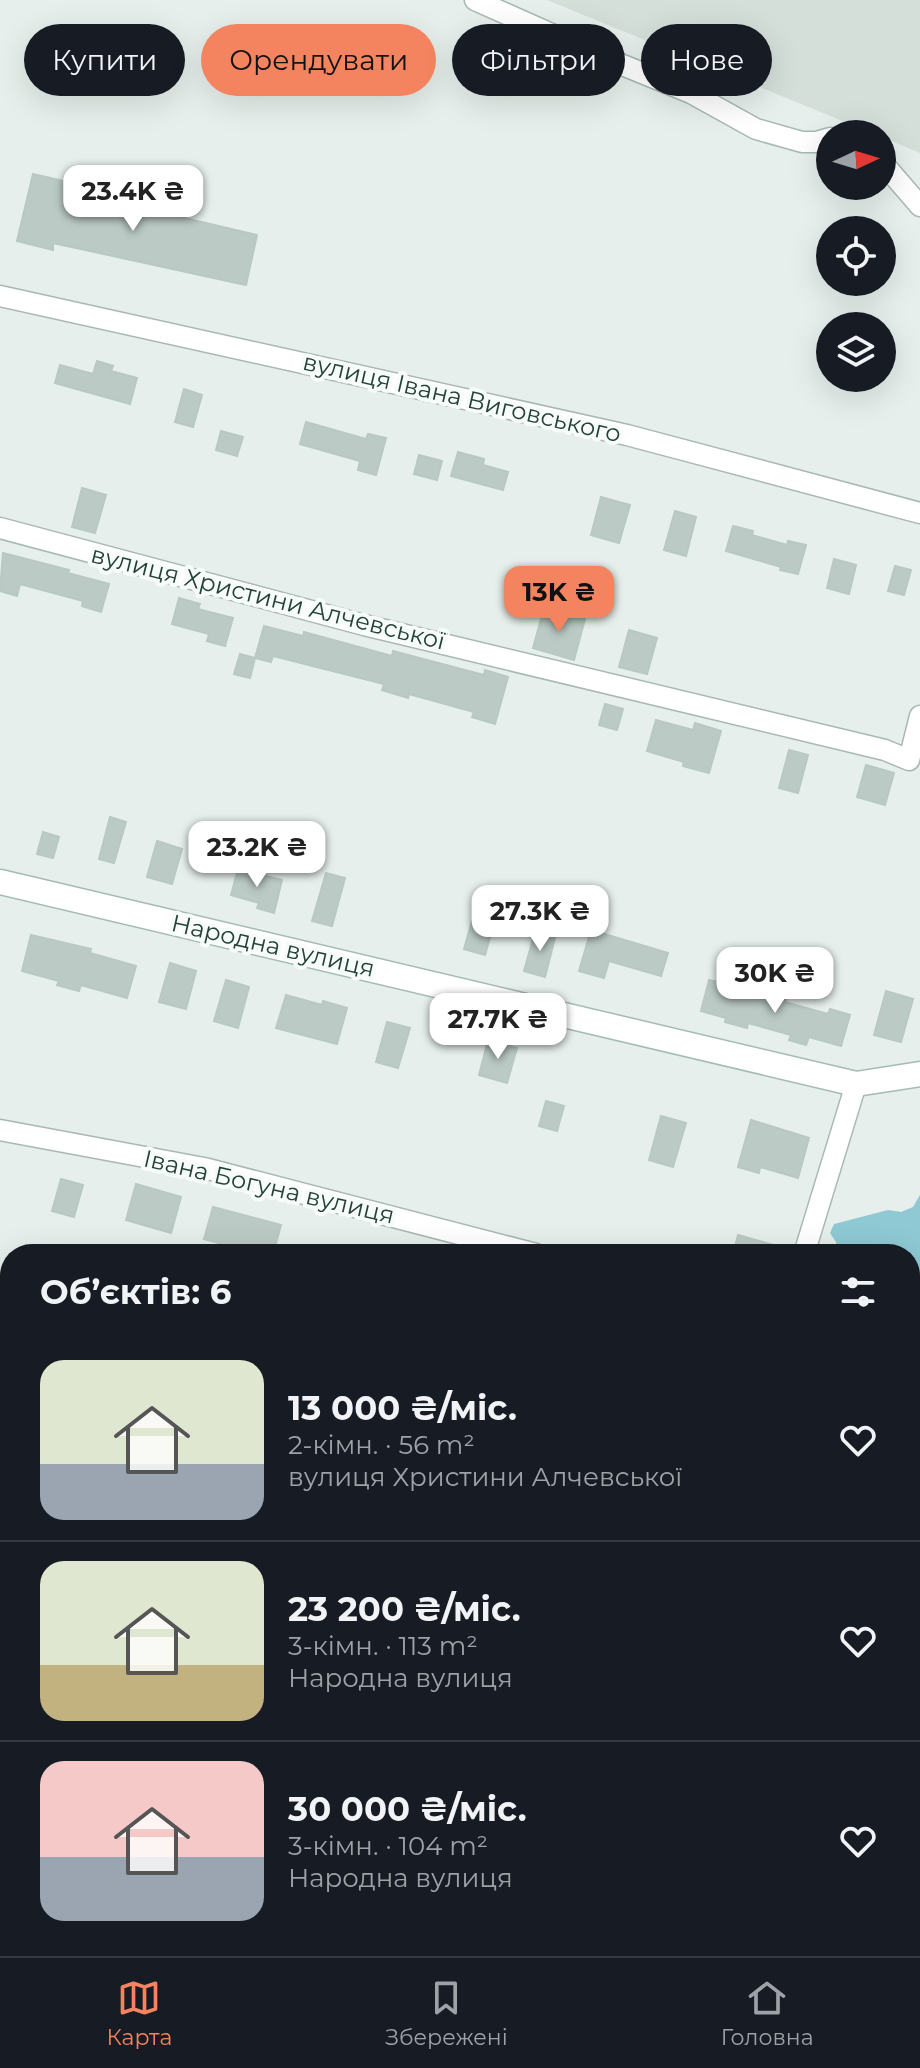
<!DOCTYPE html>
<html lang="uk">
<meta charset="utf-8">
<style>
:root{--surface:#171b24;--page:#242831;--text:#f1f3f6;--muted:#9ea1a6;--line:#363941;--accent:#f4845f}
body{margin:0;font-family:Montserrat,sans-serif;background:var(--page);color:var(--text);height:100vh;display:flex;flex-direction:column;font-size:30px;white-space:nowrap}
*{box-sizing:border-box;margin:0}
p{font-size:26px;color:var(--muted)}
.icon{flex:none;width:44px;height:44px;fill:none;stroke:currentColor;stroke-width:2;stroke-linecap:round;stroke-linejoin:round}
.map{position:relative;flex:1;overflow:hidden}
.sheet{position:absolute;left:0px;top:1244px;width:920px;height:712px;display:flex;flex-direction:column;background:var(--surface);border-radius:32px 32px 0 0;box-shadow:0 8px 32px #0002}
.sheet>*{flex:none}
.hud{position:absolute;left:24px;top:24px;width:872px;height:72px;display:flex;gap:16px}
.needle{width:52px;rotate:86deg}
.tools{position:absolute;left:816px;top:120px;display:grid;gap:16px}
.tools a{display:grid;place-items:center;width:80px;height:80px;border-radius:50%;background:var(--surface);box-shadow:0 8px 32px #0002;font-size:40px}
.price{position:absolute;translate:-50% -68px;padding:0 18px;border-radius:16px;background:#fff;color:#222;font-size:26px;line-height:52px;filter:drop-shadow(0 2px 4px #0008)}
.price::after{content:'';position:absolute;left:50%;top:48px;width:24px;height:18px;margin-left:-12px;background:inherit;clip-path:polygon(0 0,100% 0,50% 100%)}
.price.on{background:var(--accent);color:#111}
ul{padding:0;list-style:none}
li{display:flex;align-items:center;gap:24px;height:200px;padding:0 40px}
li+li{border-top:2px solid var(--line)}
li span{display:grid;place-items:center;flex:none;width:224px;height:160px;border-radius:24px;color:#555}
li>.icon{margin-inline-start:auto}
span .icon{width:96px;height:96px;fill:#fffc;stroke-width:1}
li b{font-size:34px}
h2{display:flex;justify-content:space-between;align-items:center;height:96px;padding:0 40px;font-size:34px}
.chip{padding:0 28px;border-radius:36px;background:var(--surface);box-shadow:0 8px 32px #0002;font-size:28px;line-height:72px}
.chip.on{background:var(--accent);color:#111}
.menu{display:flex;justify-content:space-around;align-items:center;height:112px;border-top:2px solid var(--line);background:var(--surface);font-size:22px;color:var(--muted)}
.menu a{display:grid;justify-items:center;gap:4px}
.menu .on{color:var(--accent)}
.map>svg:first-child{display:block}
</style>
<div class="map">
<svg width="920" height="1956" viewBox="0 0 920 1956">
<rect width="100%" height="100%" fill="#e6efeb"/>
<path fill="#d4dfda" d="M547,0h373v153l-38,-16v-3h-8z"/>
<path fill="#bfe0c8" d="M920,1437v519h-181l3,-10h168v-475z"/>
<g fill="#8ec9d4">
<path d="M920,1195v146l-10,14v-101h-73l-1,-12 -6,-9 4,-9 54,-14 13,2 12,-5z"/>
<path d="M637,1946h82l-4,10h-82z"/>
</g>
<g fill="#bbcac4" stroke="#b8c9c2" stroke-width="2">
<path d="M33,174l39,9 -2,8 187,44 -11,50 -193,-42v7l-36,-9z"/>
<path d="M97,361l16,5 -2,5 26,7 -7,26 -75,-21 5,-18 33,9z"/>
<path d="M184,389l18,6 -9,32 -18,-5z"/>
<path d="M306,422l60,17 2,-5 18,4 -10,37 -18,-5 2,-9 -60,-17z"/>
<path d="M221,431l22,6 -6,19 -21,-6z"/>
<path d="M458,452l26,7 -1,6 25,7 -5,18 -52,-14z"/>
<path d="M419,455l23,6 -5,19 -23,-6z"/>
<path d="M82,488l24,7 -11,38 -23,-6z"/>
<path d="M601,497l29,8 -11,38 -28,-8z"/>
<path d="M675,511l21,6 -10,39 -22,-6z"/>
<path d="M733,526l20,5 -1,4 35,10 1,-4 18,4 -8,29 -18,-4 1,-3 -55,-16z"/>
<path d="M3,553l66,17 -1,3 41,11 -8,28 -19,-6 1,-5 -63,-17 -3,12 -17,-5z"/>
<path d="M834,559l22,6 -7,29 -22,-6z"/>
<path d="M895,566l16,4 -7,25 -16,-4z"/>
<path d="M179,598l21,6 -2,5 35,9 -8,28 -18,-5 2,-7 -37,-10z"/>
<path d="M544,608l41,11 -11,41 -41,-12z"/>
<path d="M264,626l39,10 1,-4 88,24 1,-5 91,24 1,-5 23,7 -13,47 -23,-7 2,-5 -65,-18 -1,4 -26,-8 2,-6 -111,-28 -2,6 -16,-4z"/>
<path d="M629,630l28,8 -10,36 -28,-7z"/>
<path d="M240,654l15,4 -5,20 -16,-4z"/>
<path d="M605,704l18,5 -6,21 -18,-5z"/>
<path d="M656,720l37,10 2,-7 26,8 -12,42 -26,-7 1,-4 -37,-11z"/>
<path d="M789,750l19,5 -10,38 -19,-5z"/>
<path d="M866,765l28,8 -9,32 -28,-8z"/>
<path d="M110,817l16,5 -12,41 -15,-4z"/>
<path d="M43,832l16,5 -6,21 -16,-4z"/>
<path d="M217,833l20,6 -8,30 -21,-6z"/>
<path d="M157,841l25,8 -10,35 -25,-7z"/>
<path d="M238,869l44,11 -8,33 -17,-5 2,-5 -28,-8z"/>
<path d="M326,873l19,5 -13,48 -20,-5z"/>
<path d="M472,921l21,6 -8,28 -21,-6z"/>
<path d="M536,928l20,6 -11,43 -21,-6z"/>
<path d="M591,930l77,23 -7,23 -52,-15 -5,17 -25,-7z"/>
<path d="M31,935l60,14 -1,4 46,13 -9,32 -46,-13 -2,6 -22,-6 2,-4 -37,-10z"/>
<path d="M170,963l26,8 -10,38 -27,-7z"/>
<path d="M226,980l23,7 -11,41 -24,-7z"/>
<path d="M709,980l17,4v4l42,12 2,-6 16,4 -1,4 43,12 2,-5 20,6 -9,31 -32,-9 -3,8 -17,-5 2,-5 -43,-12 -1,5 -22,-6 1,-4 -25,-7z"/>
<path d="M886,991l27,8 -12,43 -27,-7z"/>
<path d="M286,995l36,10 1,-4 24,7 -10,36 -61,-16z"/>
<path d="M387,1022l23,6 -12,40 -22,-6z"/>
<path d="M488,1040l29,8 -10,35 -28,-8z"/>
<path d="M546,1101l18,5 -7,25 -18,-5z"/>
<path d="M661,1116l25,7 -13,44 -24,-7z"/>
<path d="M751,1120l58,18 -11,40 -38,-11 -1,6 -21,-6z"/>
<path d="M61,1179l22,6 -9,32 -22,-6z"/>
<path d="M136,1184l45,13 -10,36 -45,-13z"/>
<path d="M213,1207l68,18 -8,29h-27l1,-3 -43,-12z"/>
<path d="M738,1235l50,14 -1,5h-54z"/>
</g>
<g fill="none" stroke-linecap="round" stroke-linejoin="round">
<g stroke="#a8b8b2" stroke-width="23">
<g id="street">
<path d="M475,0l128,57 88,36 65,36 46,13h14l14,-4"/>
<path d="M882,162l38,44"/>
<path d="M0,296l627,139 293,78"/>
<path d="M0,528l364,97 521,125 24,10 11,-44"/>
<path d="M0,1130l204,38 332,86"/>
<path d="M804,1254l52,-170"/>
<path d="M0,1533l10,2"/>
<path d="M272,1946l33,10"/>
<path d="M592,1956l6,-10"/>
</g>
</g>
<g stroke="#a4bbb3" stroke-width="27">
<path id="secondary" d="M0,882l856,202 64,-10"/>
</g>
<use href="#street" stroke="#fff" stroke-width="20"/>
<use href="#secondary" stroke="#fff" stroke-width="24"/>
</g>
<g text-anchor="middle" stroke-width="8" stroke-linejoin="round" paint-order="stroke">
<g font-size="24" fill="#24423a" stroke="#f7fbf9">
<text transform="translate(462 398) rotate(13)" y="8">вулиця Івана Виговського</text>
<text transform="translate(268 598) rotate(14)" y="8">вулиця Христини Алчевської</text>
<text transform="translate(273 946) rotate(13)" y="8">Народна вулиця</text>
<text transform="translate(269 1187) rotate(13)" y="8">Івана Богуна вулиця</text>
</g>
</g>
</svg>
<div class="tools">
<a><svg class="needle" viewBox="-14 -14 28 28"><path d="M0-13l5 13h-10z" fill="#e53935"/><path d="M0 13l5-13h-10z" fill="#9ea1a6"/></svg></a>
<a><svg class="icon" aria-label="locate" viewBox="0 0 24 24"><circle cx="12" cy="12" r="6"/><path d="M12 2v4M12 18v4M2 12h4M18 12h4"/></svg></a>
<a><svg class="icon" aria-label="layers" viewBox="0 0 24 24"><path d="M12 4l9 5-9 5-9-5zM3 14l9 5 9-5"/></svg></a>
</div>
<b class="price" style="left:133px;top:233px">23.4K ₴</b>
<b class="price on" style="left:559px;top:634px">13K ₴</b>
<b class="price" style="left:257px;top:889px">23.2K ₴</b>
<b class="price" style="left:540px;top:953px">27.3K ₴</b>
<b class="price" style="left:775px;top:1015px">30K ₴</b>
<b class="price" style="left:498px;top:1061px">27.7K ₴</b>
<div class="hud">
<a class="chip">Купити</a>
<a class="chip on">Орендувати</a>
<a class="chip">Фільтри</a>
<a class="chip">Нове</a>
</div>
<section class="sheet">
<h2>Об’єктів: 6<svg class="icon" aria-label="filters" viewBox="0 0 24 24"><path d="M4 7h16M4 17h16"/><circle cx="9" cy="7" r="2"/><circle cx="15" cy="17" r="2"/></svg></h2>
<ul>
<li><span style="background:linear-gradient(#dfe7d0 65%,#9aa5b1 0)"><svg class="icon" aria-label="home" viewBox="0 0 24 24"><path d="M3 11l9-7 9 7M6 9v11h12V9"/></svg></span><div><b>13 000 ₴/міс.</b><p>2-кімн. · 56 m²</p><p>вулиця Христини Алчевської</p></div><svg class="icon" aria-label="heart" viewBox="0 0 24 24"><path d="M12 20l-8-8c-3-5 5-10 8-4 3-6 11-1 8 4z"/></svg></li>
<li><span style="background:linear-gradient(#dfe7d0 65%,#c2b280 0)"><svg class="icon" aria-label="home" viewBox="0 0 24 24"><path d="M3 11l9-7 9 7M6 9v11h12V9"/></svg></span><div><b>23 200 ₴/міс.</b><p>3-кімн. · 113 m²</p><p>Народна вулиця</p></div><svg class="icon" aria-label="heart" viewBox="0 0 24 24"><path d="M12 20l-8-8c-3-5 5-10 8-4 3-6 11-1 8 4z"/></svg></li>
<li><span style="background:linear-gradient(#f6c9c9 60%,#9aa5b1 0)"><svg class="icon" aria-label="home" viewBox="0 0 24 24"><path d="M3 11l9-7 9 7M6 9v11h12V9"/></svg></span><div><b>30 000 ₴/міс.</b><p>3-кімн. · 104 m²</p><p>Народна вулиця</p></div><svg class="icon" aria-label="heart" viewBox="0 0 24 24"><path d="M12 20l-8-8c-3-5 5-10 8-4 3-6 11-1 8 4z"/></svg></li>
</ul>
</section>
</div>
<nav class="menu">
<a class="on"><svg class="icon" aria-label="map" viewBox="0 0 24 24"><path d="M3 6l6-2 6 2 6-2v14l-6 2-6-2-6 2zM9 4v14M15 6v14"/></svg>Карта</a>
<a><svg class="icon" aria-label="saved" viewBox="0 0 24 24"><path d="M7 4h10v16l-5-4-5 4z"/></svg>Збережені</a>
<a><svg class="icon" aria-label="home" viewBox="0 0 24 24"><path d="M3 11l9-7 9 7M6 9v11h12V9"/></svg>Головна</a>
</nav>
